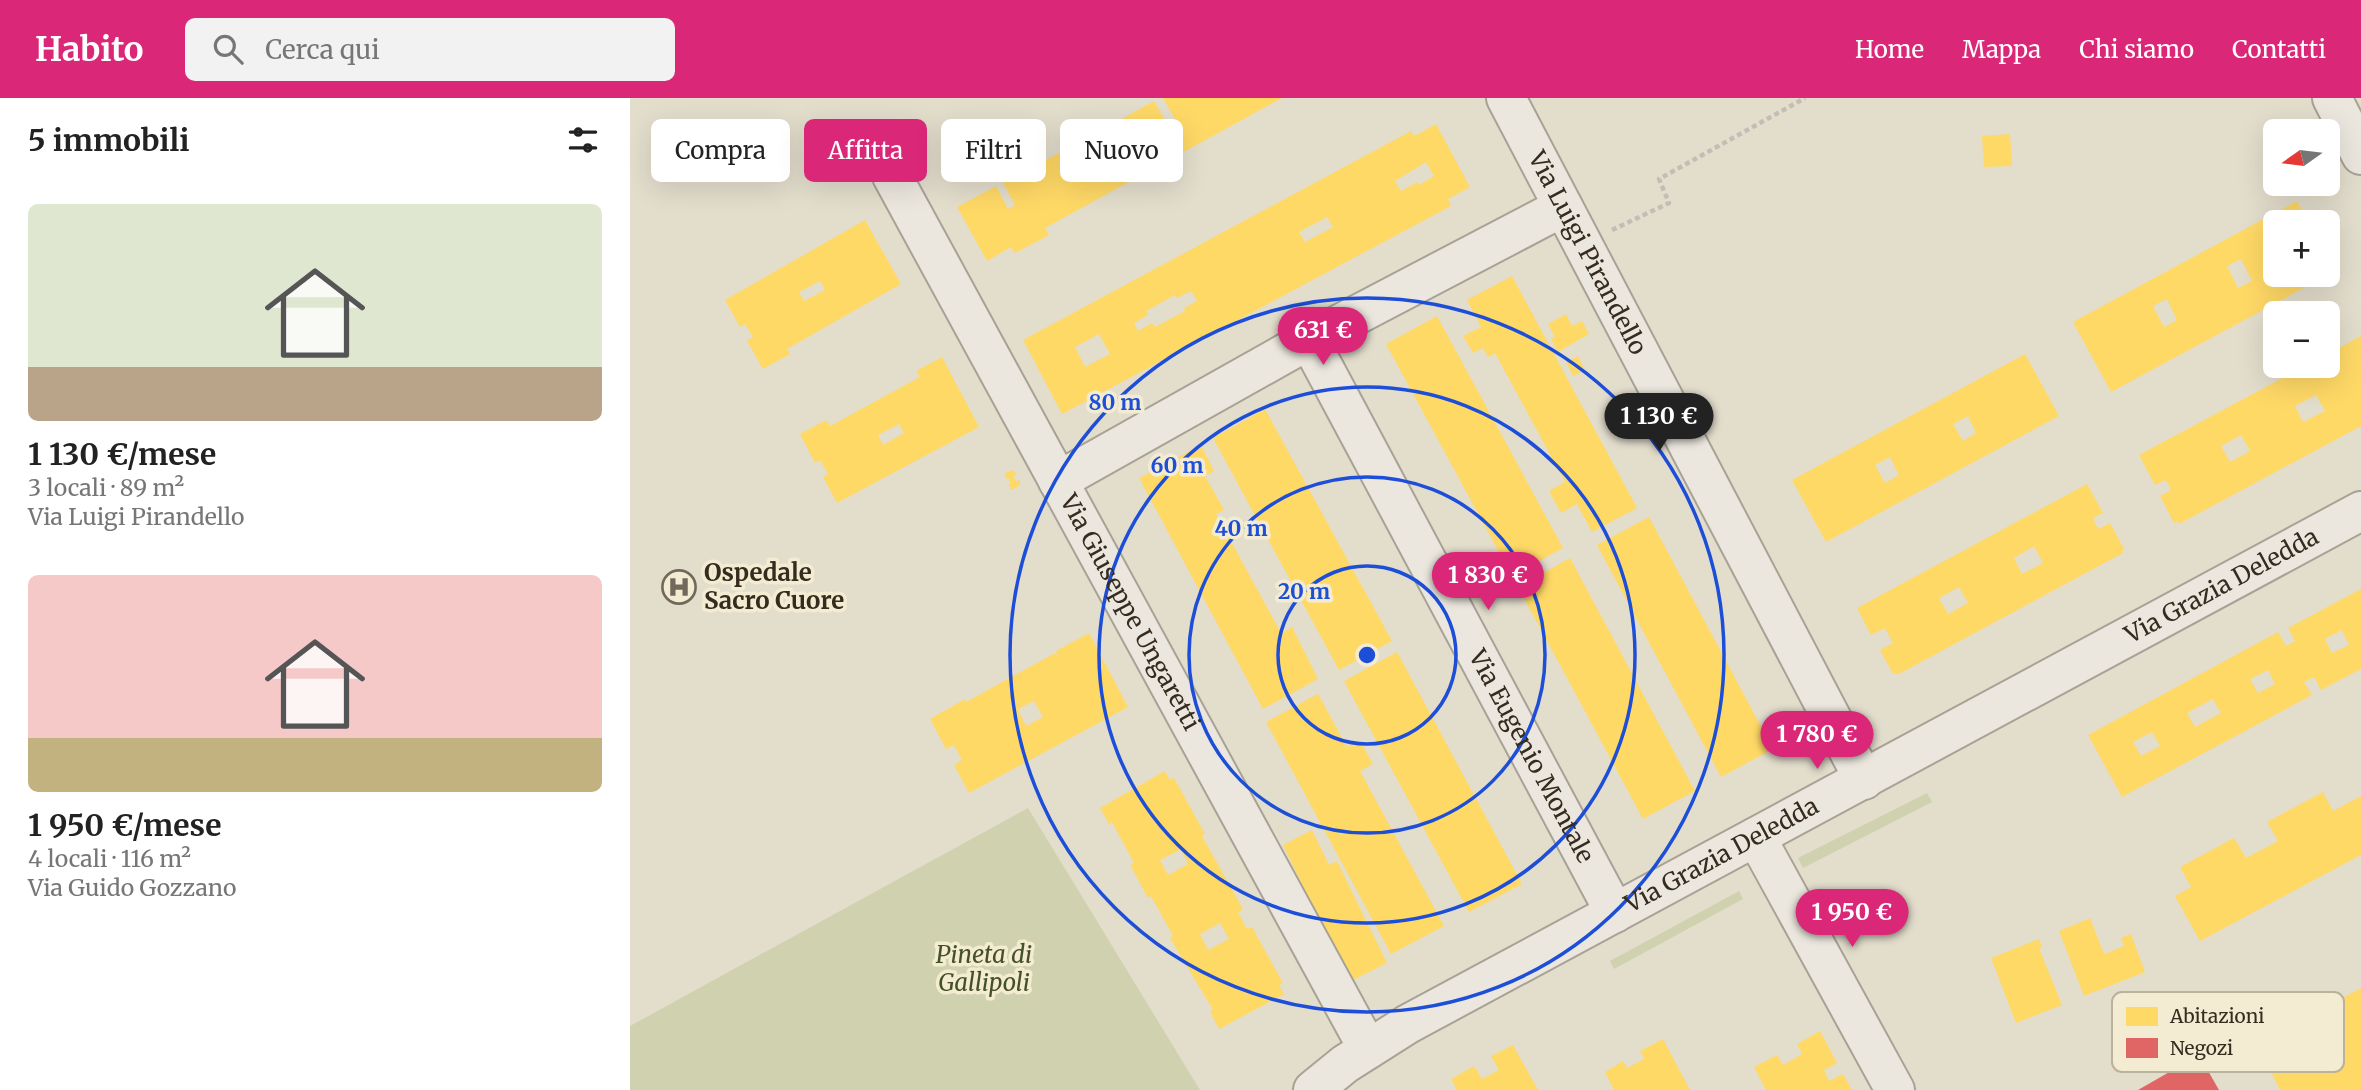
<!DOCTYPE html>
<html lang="it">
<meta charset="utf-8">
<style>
:root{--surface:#fff;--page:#f2f2f2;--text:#222;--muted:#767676;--accent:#db2777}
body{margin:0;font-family:Merriweather,serif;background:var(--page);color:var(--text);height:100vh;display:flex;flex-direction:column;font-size:26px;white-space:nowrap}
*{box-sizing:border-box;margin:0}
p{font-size:23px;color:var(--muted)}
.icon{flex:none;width:38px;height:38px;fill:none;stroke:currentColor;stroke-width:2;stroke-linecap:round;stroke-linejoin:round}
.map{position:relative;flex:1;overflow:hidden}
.side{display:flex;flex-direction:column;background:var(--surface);width:630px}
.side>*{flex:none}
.top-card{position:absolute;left:21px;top:21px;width:665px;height:63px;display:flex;gap:14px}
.needle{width:46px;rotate:256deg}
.fabs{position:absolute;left:1633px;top:21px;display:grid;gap:14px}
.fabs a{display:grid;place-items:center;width:77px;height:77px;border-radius:10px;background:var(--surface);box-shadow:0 7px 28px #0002;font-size:35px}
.price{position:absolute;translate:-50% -60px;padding:0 16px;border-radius:24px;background:var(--accent);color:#fff;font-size:23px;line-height:46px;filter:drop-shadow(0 2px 4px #0008)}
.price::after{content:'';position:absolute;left:50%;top:42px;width:21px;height:16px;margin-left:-10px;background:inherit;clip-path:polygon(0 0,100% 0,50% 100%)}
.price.active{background:#222;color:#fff}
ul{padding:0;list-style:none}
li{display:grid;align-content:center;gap:14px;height:371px;padding:0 28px}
li span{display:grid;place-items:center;height:217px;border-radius:10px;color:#555}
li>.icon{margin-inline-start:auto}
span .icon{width:126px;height:126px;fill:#fffc;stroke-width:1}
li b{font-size:30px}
h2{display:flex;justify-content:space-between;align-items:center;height:84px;padding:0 28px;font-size:30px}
.pill{padding:0 24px;border-radius:10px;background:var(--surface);box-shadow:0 7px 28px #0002;font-size:24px;line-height:63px}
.pill.active{background:var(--accent);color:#fff}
header{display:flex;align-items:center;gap:42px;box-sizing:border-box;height:98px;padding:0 35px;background:var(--accent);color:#fff}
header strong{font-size:33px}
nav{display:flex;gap:38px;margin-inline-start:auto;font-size:24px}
.search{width:490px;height:63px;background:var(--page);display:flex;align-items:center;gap:18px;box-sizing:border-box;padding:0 24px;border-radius:10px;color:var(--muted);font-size:26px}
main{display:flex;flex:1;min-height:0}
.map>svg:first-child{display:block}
</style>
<header>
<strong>Habito</strong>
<div class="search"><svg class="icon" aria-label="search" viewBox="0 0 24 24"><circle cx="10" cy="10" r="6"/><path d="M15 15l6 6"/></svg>Cerca qui</div>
<nav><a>Home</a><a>Mappa</a><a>Chi siamo</a><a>Contatti</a></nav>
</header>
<main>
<section class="side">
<h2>5 immobili<svg class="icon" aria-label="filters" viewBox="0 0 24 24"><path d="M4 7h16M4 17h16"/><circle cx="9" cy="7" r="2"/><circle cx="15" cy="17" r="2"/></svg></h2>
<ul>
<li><span style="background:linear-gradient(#dfe7d0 75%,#b9a48a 0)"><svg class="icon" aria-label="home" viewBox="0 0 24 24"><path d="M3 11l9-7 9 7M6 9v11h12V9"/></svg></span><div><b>1 130 €/mese</b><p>3 locali · 89 m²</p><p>Via Luigi Pirandello</p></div></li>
<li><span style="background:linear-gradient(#f6c9c9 75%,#c2b280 0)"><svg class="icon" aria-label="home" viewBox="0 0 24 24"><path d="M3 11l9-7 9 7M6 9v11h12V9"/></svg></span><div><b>1 950 €/mese</b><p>4 locali · 116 m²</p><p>Via Guido Gozzano</p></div></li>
</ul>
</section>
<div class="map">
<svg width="1731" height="992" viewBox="0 0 1731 992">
<rect width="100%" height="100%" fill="#e3ddcc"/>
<g fill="#d0d2af">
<path d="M1297,695l5,9 -129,66 -5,-10z"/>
<path d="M398,710l172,282h-570v-64z"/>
<path d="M1109,793l4,8 -129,70 -4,-8z"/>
</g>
<g fill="#ffd966" fill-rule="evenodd">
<path d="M533,0h119l-237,130 4,7 -34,18 -4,-6 -24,14 -30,-54 39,-21 12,23 7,-4 -12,-22 76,-41 12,22 4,-3 -11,-21 70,-39 13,23 8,-5z"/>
<path d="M806,26l34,63 -22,12 3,7 -389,208 -39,-74 388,-209 3,5zM796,64l8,14 -15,9 -2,-3 -16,9 -6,-10zM697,119l6,10 -28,15 -6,-10zM561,193l6,10 -13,7 1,3 -30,16 -3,-4 -14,8 -4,-8 14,-8 -2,-4 29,-16 2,3zM469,236l11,20 -25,13 -10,-20z"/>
<path d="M1380,36l2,32 -28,1 -2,-31z"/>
<path d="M1667,103l12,21h-34v53h53v-18l7,14 -224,121 -38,-70zM1611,161l11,22 -14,7 -11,-22zM1537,201l10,21 -13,7 -11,-21z"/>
<path d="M235,122l36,64 -114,65 3,5 -27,15 -16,-28 6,-4 -8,-13 -5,3 -15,-27zM190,183l5,9 -21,11 -5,-9z"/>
<path d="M882,178l125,232 -45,24 -15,-28 -16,9 -12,-22 16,-9 -70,-129 -7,4 -5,-9 -10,5 -10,-17 18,-9 -14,-27z"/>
<path d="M936,216l6,12 10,-5 7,13 -31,18 -7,-13 4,-2 -7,-13z"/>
<path d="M807,218l126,232 -51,28 -126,-232z"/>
<path d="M1731,238v90l-182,98 -1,-3 -4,2 -14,-27 11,-6 -5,-10 -11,5 -16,-30 166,-89h23v-12zM1686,297l9,16 -22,11 -8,-16zM1611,337l9,16 -20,11 -9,-16z"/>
<path d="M1395,256l34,62 -233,126 -34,-62zM1338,318l8,17 -13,8 -10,-17zM1260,359l9,18 -14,8 -10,-18z"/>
<path d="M948,258l7,14 -12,6 -7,-14z"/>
<path d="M312,259l37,70 -142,76 -14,-26 5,-3 -8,-14 -5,3 -15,-29 26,-14 4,6 90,-49 -4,-6zM269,326l5,9 -21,12 -5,-10z"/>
<path d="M635,311l127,232 -53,29 -126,-232z"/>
<path d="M571,347l13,26 -9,5 19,34 -8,4 65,119 11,-6 26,52 -55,30 -124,-231z"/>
<path d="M382,372l5,4 -4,2 3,5 4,-1v5l-8,5 -4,-5 3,-1 -3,-6 -3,1v-6z"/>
<path d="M1457,386l16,29 -10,5 5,11 12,-6 14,26 -2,2 1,2 -226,122 -1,-3 -3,2 -13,-24 13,-7 -8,-15 -14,7 -14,-27zM1404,448l9,17 -21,11 -8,-16zM1329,489l9,16 -20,11 -9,-16z"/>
<path d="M1019,419l124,232 -52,28 -124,-232z"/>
<path d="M940,460l125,233 -52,28 -125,-232z"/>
<path d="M1731,491v80l-40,21 -7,-13 -10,5 8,13 -190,102 -34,-62 190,-103 8,14 9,-5 -7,-13zM1712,532l7,15 -17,8 -7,-14zM1638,572l7,14 -17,9 -8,-14zM1583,601l8,14 -26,14 -8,-14zM1522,634l8,14 -19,10 -8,-14z"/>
<path d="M459,535l39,74 -159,86 -15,-28 8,-5 -8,-15 -8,4 -16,-30 35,-20 1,3 89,-49 2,4 -1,-6zM404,603l9,16 -17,9 -8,-17z"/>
<path d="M767,554l125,232 -53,28 -125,-231z"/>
<path d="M688,596l29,53 13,-6 13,23 -13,7 84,155 -53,28 -125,-232z"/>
<path d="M535,673l5,9 4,-2 31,56 -3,2 41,73 -5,3 9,17 5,-2 31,56 -4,2 5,9 -65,35 -9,-17 3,-2 -43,-72 3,-2 -22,-40 -3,2 -18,-33 4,-2 -22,-41 -3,2 -9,-16zM551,751l7,15 -20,11 -8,-15zM590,825l9,16 -21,11 -8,-16z"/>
<path d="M1693,694l10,19 28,-15v59l-161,86 -25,-45 16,-9 -11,-20 54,-29 12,20 32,-17 -11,-19z"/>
<path d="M682,732l17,35 8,-4 50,102 -38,19 -66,-137z"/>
<path d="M1460,820l14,36 20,-8 -3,-8 10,-4 14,38 -61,24 -25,-65z"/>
<path d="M1409,841l3,8 -3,1 23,57 -46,18 -25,-65z"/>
<path d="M1731,890v102h-81l-23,-46z"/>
<path d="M1190,933l17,32 -13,7 5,11 14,-7 9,16h-86l-12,-23 23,-12 6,10 19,-11 -5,-10z"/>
<path d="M1033,941l27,51h-76l-9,-18 18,-11 4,7 17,-9 -4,-8z"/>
<path d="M883,947l25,45h-81l-6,-11 23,-13 8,13 17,-9 -8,-14z"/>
</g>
<path fill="#e06666" d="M1569,957l20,35h-81z"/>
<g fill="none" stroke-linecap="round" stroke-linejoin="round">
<g stroke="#a8a296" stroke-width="42">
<g id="minor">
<path id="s1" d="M876,0l358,682"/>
<path d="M1702,0l29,57"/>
<path id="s2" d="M262,78l476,873"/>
<path id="s3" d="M679,242l306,573"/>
<path d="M428,383l251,-141 254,-133"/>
<path d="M1126,739l139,253"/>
<path id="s4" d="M683,992l32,-26 63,-40 953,-513"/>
</g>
</g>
<path stroke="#c3beb5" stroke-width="4.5" stroke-dasharray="5 3.5" stroke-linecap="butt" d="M982,132l57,-27 -10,-24 146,-81"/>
<use href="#minor" stroke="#ebe7de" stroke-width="38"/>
</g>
<g fill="none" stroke="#1d4ed8" stroke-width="3.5">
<circle cx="737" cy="557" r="89"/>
<circle cx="737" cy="557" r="178"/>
<circle cx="737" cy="557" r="268"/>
<circle cx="737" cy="557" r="357"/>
</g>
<defs>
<g id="hospital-ring" transform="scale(1.75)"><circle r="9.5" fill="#f3ecd2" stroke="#72695b" stroke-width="1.5"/><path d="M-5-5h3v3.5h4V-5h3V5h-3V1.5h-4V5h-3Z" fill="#72695b"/></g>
</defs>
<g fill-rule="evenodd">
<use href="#hospital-ring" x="49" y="489"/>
</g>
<g text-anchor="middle" stroke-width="7" stroke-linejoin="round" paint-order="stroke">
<g font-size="24" fill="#352b1e" stroke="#f3ecd2">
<text dy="8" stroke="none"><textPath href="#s1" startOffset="175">Via Luigi Pirandello</textPath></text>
<text dy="8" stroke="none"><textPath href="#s4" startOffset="1040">Via Grazia Deledda</textPath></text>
<text dy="8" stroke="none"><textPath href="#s2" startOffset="497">Via Giuseppe Ungaretti</textPath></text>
<text dy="8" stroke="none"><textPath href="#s3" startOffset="472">Via Eugenio Montale</textPath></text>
<text dy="8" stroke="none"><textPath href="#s4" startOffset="472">Via Grazia Deledda</textPath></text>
</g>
<g font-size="24" font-weight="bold" fill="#352b1e" stroke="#f3ecd2" text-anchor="start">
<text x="74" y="483">Ospedale<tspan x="74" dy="28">Sacro Cuore</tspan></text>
</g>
<g font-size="24" font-style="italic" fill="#445126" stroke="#f3ecd2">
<text x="354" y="865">Pineta di<tspan x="354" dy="28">Gallipoli</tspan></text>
</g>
</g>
<rect x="1482" y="894" width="232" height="80" rx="10" fill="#f3ecd2" stroke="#bab29c" stroke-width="2"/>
<rect x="1496" y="909" width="32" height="19" fill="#ffd966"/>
<rect x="1496" y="940" width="32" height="20" fill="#e06666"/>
<g font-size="19" fill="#352b1e">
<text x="1540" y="925">Abitazioni</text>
<text x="1540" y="957">Negozi</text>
</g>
<circle cx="737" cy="557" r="10" fill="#1d4ed8" stroke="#f3ecd2" stroke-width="3.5"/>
<g font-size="21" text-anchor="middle" font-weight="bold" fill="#1d4ed8" stroke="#f3ecd2" stroke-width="7" stroke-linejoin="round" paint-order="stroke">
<text x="485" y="312">80 m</text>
<text x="547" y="375">60 m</text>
<text x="611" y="438">40 m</text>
<text x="674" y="501">20 m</text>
</g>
</svg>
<div class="fabs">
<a><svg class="needle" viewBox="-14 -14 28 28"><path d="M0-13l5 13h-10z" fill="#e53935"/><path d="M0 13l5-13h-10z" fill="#767676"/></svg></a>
<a>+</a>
<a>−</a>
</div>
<b class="price" style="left:693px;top:269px">631 €</b>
<b class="price active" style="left:1029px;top:355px">1 130 €</b>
<b class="price" style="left:858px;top:514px">1 830 €</b>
<b class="price" style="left:1187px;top:673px">1 780 €</b>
<b class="price" style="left:1222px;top:851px">1 950 €</b>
<div class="top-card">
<a class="pill">Compra</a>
<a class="pill active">Affitta</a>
<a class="pill">Filtri</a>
<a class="pill">Nuovo</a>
</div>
</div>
</main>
